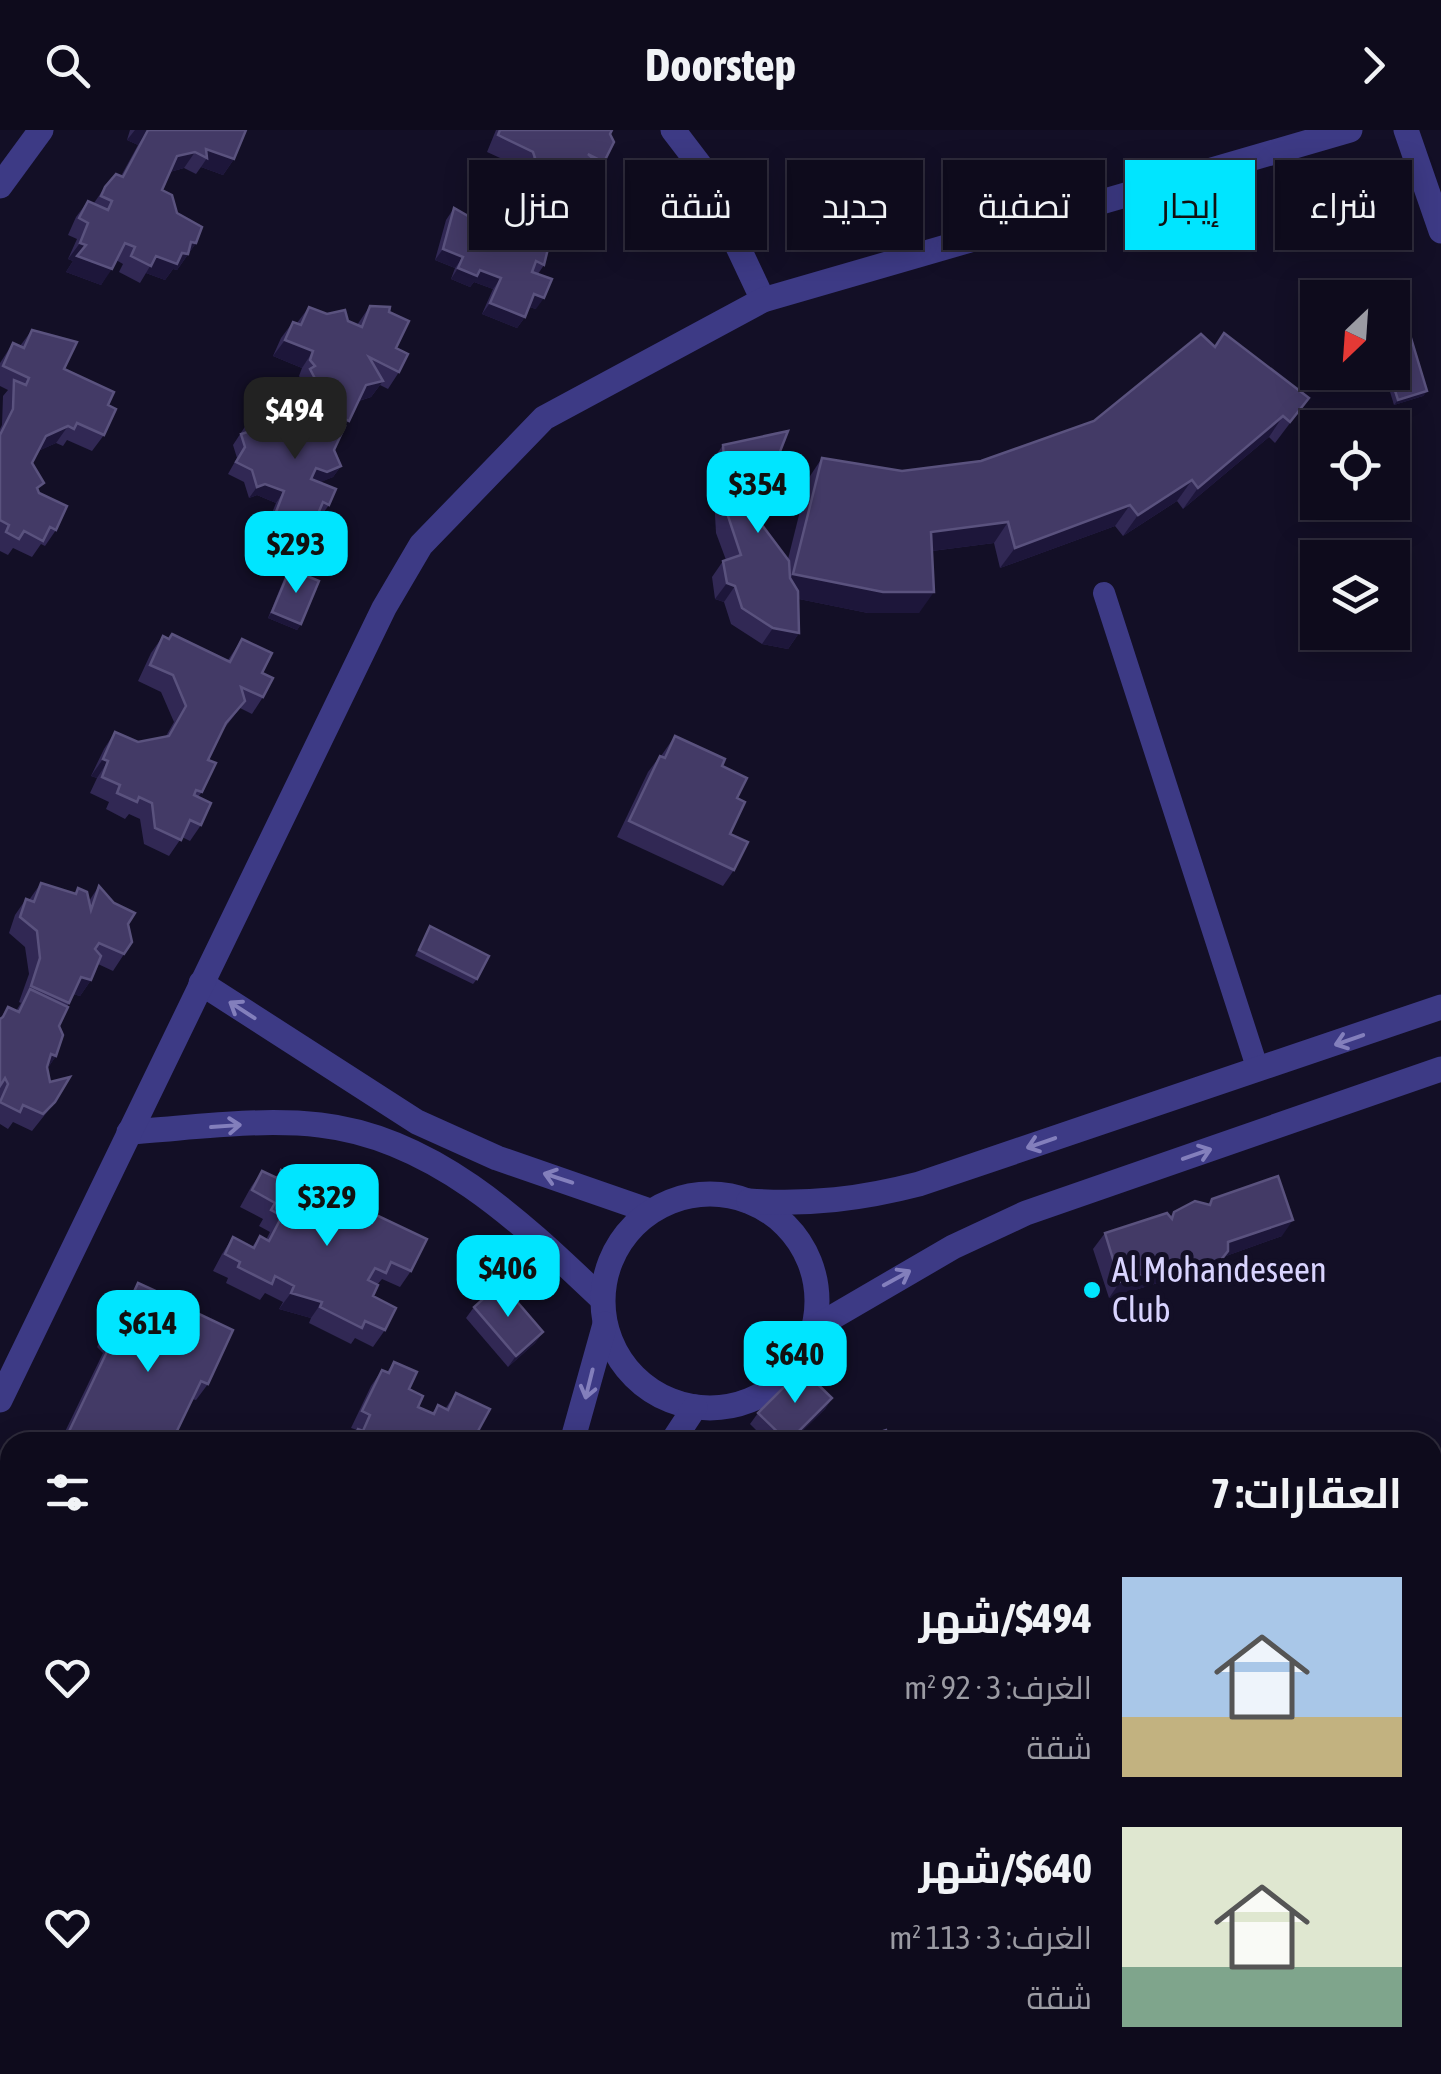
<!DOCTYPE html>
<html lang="ar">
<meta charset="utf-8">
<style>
:root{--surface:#0e0b1c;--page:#1c1929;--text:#f1f3f6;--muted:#9b9ba3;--line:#2e2b3b;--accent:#00e5ff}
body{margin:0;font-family:"Asap Condensed",Cairo,sans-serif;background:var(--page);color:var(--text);direction:rtl;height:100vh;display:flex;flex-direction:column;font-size:38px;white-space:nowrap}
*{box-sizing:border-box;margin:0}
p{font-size:32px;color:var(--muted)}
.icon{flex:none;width:55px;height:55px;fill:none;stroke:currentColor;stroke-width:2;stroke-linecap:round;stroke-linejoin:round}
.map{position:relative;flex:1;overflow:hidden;direction:ltr}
.sheet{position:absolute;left:0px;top:1302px;width:1442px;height:642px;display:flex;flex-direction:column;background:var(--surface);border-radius:30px 30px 0 0;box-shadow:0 5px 25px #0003,0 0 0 2px var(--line);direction:rtl}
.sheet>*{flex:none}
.banner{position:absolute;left:30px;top:30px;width:1382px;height:90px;direction:rtl;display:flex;gap:20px}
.needle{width:65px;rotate:205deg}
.tools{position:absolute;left:1300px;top:150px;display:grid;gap:20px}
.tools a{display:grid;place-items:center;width:110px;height:110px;border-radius:0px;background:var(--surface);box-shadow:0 5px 25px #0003,0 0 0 2px var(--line);font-size:50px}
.price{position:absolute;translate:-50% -85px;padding:0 22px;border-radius:20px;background:var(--accent);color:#111;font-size:32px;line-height:65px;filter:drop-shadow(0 2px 5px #0008)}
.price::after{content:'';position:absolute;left:50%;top:60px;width:30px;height:22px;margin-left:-15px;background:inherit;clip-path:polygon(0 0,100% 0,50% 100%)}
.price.selected{background:#222;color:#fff}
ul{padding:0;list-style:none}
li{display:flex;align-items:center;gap:30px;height:250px;padding:0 40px}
li span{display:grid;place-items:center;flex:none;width:280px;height:200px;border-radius:0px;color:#555}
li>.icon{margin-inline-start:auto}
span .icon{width:120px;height:120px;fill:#fffc;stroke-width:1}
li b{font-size:42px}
h2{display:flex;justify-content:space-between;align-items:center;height:120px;padding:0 40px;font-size:42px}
.tag{padding:0 35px;border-radius:0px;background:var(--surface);box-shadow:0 5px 25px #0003,0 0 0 2px var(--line);font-size:35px;line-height:90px}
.tag.selected{background:var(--accent);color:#111}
header{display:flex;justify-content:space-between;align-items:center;height:130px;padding:0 40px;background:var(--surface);font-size:45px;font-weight:700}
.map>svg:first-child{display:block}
</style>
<header><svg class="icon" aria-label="forward" viewBox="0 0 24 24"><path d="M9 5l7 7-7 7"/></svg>Doorstep<svg class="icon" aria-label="search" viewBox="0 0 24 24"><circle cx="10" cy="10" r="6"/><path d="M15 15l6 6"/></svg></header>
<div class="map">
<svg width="1441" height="1944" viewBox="0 0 1441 1944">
<defs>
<pattern id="grass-tufts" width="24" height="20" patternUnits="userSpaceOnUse" patternTransform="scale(2.5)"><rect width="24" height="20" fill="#12302f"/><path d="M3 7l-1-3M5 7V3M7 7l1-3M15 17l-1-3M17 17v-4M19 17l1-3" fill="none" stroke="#344d4e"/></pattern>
</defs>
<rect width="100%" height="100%" fill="#130f26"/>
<g fill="url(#grass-tufts)">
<path d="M1441,1546v286l-8,3 -1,-286z"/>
<path d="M0,1806l10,5v82l-6,15h-4z"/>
</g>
<path fill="#12302f" d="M1441,1568v241l-8,3 -1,-241z"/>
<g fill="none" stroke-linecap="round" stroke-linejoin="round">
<path stroke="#3d3a85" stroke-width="22" d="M1104,463l154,477"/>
<g stroke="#3d3a85" stroke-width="25">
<path d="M673,0l26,34 64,136"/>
<path d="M1406,0l35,101"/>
<path d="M0,56l41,-56"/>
<path d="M201,853l216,139 80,36 153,53"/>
<path d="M129,1002c62,-4 129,-14 191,-7 115,13 203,99 282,174"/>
<circle cx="710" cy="1171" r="107"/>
<path d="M749,1071c61,4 112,-2 170,-17l522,-177"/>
<path d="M814,1198l139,-81 73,-34 415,-144"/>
<path d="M0,1270l384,-792 37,-63 123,-127 219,-118 587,-170"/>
<path d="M572,1312l33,-118"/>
<path d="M672,1312l23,-35"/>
<path d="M0,1355l10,4"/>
<path d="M0,1603l10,5"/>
<path d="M0,1687l10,5"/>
<path d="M338,1935l6,9"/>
<path d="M453,1935v9"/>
</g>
</g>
<g fill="#312854">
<path d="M130,0h116l-12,29 -11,16 -22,-8 -5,7 -12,-6 -14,4 -8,18 34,53 -19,27 -4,-1 -8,11 -19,-7 -6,10 -21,-11 4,-8 -7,-4 -15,25 -35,-13 7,-11 -5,-2 9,-20 -9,-4 8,-18 12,-16 6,2 11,-16 16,-11 17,-31 -11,-5z"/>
<path d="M496,0h116l-2,4 -6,28 -17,39 -12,17 -15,-3v-5l-4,5 -12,50 -6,9 -2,35 -7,-2 -4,10 -8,11 -35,-14 11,-25 -19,-7 -4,5 -19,-8 4,-11 -20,-8 11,-40 8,-12 27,15 6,-8 8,4 16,-4 10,-15 3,1 4,-8 -10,-16 5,-6 -1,-3 -35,-16z"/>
<path d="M370,176l19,6 10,60 -11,17 -8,-4 -9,12 -12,4 -14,25 -11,24 7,16 -8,11 -13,5 9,23 -8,11 -3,-2 -12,21 -19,-9 -14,7 -5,-10 8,-20 -19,-8 -8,3 -5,-16 -16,-8 9,-16 -4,-13 15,-23 25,11 28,-13 8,-15 -10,-19 3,-5 -3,-5 3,-8 -29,-12 8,-18 12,-16 4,1 12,-16 48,18z"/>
<path d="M32,200l32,39 44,36 -4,30 -12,16 -25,-11 -4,6 -7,-3 -18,8 -6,12 6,28 18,39 -11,16 -4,-2 -9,13 -19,-9 -5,7 -8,-4v-122l2,-4 1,-29 5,-6 -8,-4v-23l13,-20 7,3z"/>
<path d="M1215,216l94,52 -34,45 -6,-6 -86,72 -6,-8 -54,35 -8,-10 -115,42 -6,-25 -62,8 -13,62h-51l-69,-14v34l-11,16 -26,-5 -31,-20 -7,-22 -9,-3 -3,-22 11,-16 3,-1 -10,-27 -4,-72 11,-16 37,58 2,22 26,34 20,-80 14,-21 80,13 79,-10 113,-40z"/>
<path d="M1384,242h8l35,19 -4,5 -29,9z"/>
<path d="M290,439l11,55 -4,6 -29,-12 18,-44z"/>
<path d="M163,506l65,24 14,-21 20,34 1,24 -11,17 -12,-6 -17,22 -15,30 -6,32 -4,5 3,28 -11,16 -8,-4 -13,19 -25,-12 -4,-25 -11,-5 -4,5 -19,-10 3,-7 -19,-9 7,-15 -6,-2 13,-27 11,-17 23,10 28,-6 8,-14 -13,-30 -23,-11 13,-28z"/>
<path d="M675,606l47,30 15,32 -7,36 4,36 -11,16 -106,-49 31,-65 12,-16h1z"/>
<path d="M41,753l33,11 4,-6 11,13 10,-15 29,38 4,18 -19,29 -15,-7 -7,16 -11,16 -7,-2 -14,32 -3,30 -9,13 8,33 -23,29 -19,-9 -5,7 -8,-5v-105l8,-12 8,4 5,-8 -2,-1 10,-28 -4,-27 -16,-14 6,-18 11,-16 3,1z"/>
<path d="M430,796l47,53 -4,5 -58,-28z"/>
<path d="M281,1040l130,101 -11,16 -18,-8 -5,6 -4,11 12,34 -12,17 -18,-9 -4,6 -42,-21 2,-5 -32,-9 4,-7 -18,-9 -5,7 -34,-17 2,-5 -15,-7 9,-17 11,-17 19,10 8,-11 6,4 4,-8 -11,-6 4,-7 -23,-12 11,-20 11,-16 13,7z"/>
<path d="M1212,1069l70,37 -56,20 -22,26 -19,1 -11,-5 -65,20 -16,-49 12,-16 65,-16 4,-5 34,-7z"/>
<path d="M138,1153l21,34 3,14 10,5 7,-9 8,4 12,-17 9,70 -12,16 -4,-1 -16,34 5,9h-121l43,-89 -6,-6 12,-26 12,-16 3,1z"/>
<path d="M474,1177l69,25 -8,11 -27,24 -42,-49z"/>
<path d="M394,1232l24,45 14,6 6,-8 7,4 11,-16 16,49h-123l8,-12 -6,-2 20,-42 11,-16 5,2z"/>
<path d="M832,1268l-7,11 -34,33h-23l-18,-18 8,-11z"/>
<path d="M0,1503l10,5v60l-10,-5z"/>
<path d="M10,1745v37l-10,-5v-12z"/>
<path d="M627,1935h310l-5,9h-304z"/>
<path d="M1309,1935h57l-33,9h-21z"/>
</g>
<g fill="#1d163a">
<path d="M135,0h13l-10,15 -11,-5z"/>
<path d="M206,19l28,10 -11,16 -22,-8 6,-9z"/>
<path d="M195,22l-11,16 -18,5 11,-17z"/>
<path d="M571,69l16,2 -12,17 -15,-3z"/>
<path d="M191,112l5,1 -19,27 -4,-1 -8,11 -19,-7 10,-17z"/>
<path d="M80,113l6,2 26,24 -11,16 -35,-13 7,-11 -5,-2z"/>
<path d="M443,119l20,8 -8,11 -20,-8z"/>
<path d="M458,138l22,2 21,8 -8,11 -19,-7 -4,5 -19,-8z"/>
<path d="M534,164l10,4 -8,11 -10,-3z"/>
<path d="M490,173l35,14 -8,11 -35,-14z"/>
<path d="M285,210l28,11 -11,17 -29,-12z"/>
<path d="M383,251l-12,16 -16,5 11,-17z"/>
<path d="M1427,261l-4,5 -29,9 4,-5z"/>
<path d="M1283,286l-14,21 -86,72 15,-21z"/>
<path d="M68,296l-12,17 -22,10 12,-17z"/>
<path d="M341,336l-8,11 -14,6 -10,-4 7,-11z"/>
<path d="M1192,350l-15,21 -54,35 15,-21z"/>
<path d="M265,354l19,7 -8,12 -19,-8 -8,3 8,-11z"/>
<path d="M1130,375l-15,21 -115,42 15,-20z"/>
<path d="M295,385l19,8 -8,12 -19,-9 -14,7 8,-12z"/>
<path d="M1008,392l-14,21 -78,10 15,-21z"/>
<path d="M793,444l141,18 -15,21h-51l-89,-18z"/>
<path d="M727,453l8,3 -11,16 -9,-3z"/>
<path d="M272,482l29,12 -4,6 -29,-12z"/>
<path d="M773,498l26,5 -11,16 -26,-5z"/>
<path d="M103,629l5,2 -11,17 -6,-2z"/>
<path d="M81,847l10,3 -11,16 -11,-3z"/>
<path d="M51,924l5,2 -11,16z"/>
<path d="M1293,1090l-11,16 -56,20 -22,26 -19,1 11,-16 32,-25z"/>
<path d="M1185,1132l-11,16 -65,20 11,-16z"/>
<path d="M291,1163l31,9 -11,16 -32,-9z"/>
<path d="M543,1202l-8,11 -27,24 8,-11z"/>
<path d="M832,1268l-7,11 -34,33h-3z"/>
<path d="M1441,1901v13l-9,3v-13z"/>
<path d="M1324,1935h42l-33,9h-16z"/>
</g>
<g fill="#433a66" stroke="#5a527e" stroke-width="2.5">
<path d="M148,0h98l-12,29 -28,-10 1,9 -12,-6 -18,4 -15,34 10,5 5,18 25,14 -6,16 -5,-1 -3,12 -6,-1 -5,11 -21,-8 -5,10 -20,-10 4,-9 -10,-4 -13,26 -35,-13 9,-11 -6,-2 8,-20 -9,-5 9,-17 20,9 4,-9 -11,-5 4,-9 11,-13 7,3z"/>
<path d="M500,0h112l-2,4 4,8 -10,20 -16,-8 15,14 -16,33 -16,-2v-12l-9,20 -30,-13 8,-18 -10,-15 5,-3 -2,-6 -35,-17z"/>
<path d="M521,70l35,16 -12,49 -8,-4 -4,11 20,7 -8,19 -10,-4 -9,23 -35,-14 11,-25 -21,-8 -3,6 -19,-8 5,-11 -20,-8 11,-41 28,16 5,-9 8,4 19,-5z"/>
<path d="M1380,154l4,14h-40v-2z"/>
<path d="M370,176l20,1 -1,5 20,9 -13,27 12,6 -9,18 -30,-15 14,24 -17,4 -17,36 -36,-18 7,-15 -10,-19 5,-3 -5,-6 3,-9 -28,-11 8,-18 8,3 8,-18 18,7 18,-4 3,11 14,6z"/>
<path d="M32,200l45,12 -13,27 50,23 -6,13 8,4 -12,26 -27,-12 -3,6 -6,-3 -22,10 -14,27 12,20 -7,5 2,5 28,13 -11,24 -6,-3 -7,14 -19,-10 -5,8 -13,-7 3,-7 -9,-5v-85l13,-26 1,-29 12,5 3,-7 -26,-12 10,-23 11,5z"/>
<path d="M1224,203l85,65 -19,24 -7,-6 -85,72 -6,-8 -54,35 -8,-10 -115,43 -7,-26 -77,10 3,60h-51l-90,-18 29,-116 80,13 79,-10 113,-40 107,-87 14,13z"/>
<path d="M1411,208l16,53 -29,9 -9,-28h3v-28z"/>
<path d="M309,278l36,18 -11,24 7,16 -14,6 -11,-4 -5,11 25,10 -7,16 -6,-3 -9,21 -19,-8 -14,6 -5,-9 8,-21 -19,-7 -8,3 -5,-17 -16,-8 9,-15 -4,-13 10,-3 -3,-9 25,11 23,-16 7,4z"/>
<path d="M788,301l-28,72 2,22 27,36 1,17 8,13 1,42 -26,-5 -31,-20 -7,-22 -8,-3 -4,-22 18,-6 -13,-39 -5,-71z"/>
<path d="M290,439l29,12 -18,43 -29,-12z"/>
<path d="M172,504l58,28 12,-23 30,14 -10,20 11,5 -10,19 -22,-10 4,14 -19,22 -18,37 8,3 -14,29 -6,-2 -2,5 17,8 -10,22 -11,-5 -9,20 -26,-12 -3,-25 -13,-6 -2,5 -20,-9 3,-8 -18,-8 6,-16 -5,-2 12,-27 23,10 31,-6 17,-30 -13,-31 -23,-10 13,-29 6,3z"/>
<path d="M675,606l50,23 -3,7 25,12 -10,20 8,4 -15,32 18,8 -14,28 -105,-49 31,-65 5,2z"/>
<path d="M41,753l35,11 2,-6 9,4 4,18 8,-24 15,17 21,10 -7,11 4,18 -8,12 -25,-11 -4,6 6,7 -10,24 -10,-3 -12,26 -38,-17 9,-28 -3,-27 -17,-14 6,-18 8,3z"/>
<path d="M430,796l59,30 -12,23 -58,-29z"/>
<path d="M30,859l38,18 -9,19 4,9 -7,21 -5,-2 -4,13 3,15 20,-5 -15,25 -12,12 -20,-9 -3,7 -20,-10 8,-18 -3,-6 -5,8v-67l3,-2 5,-10 11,5z"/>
<path d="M281,1040l146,69 -16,32 -20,-9 -5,11 -11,-5 -7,12 10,5 -5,11 23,12 -11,22 -20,-9 -3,7 -42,-21 2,-5 -31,-9 3,-7 -19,-10 -3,8 -34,-17 2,-5 -15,-8 8,-17 21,11 6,-12 9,5 13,-25 -11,-6 4,-7 -23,-13 10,-19 17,8z"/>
<path d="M1278,1046l15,44 -65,22v9l-12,15 -20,1 -11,-5 -65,20 -15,-49 62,-20 5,6 2,-7 21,-11 15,4 2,-6z"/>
<path d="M138,1153l31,14 -10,20 9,4 -6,10 12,6 5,-10 11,5 9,-18 34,16 -25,54 -7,-3 -25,52 8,4 -3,5h-50l-13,-6 -4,6h-50l50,-105 -5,-6 12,-26 6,2z"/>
<path d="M501,1153l42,49 -27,24 -42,-49z"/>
<path d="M394,1232l23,10 -8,17 14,7 -5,11 16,7 4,-9 10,5 8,-17 34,16 -18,33h-120l6,-13 5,2 7,-16 -8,-4 20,-41 7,3z"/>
<path d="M802,1239l30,29 -44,44 -30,-29z"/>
<path d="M886,1300l4,12h-40z"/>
<path d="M0,1503l10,5v38l-7,-3 4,-7 -7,-4z"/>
<path d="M10,1749v17l-7,-3z"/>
<path d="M1441,1846v55l-9,3v-55z"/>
<path d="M1441,1916v28h-44l15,-9h20v-13z"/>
<path d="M645,1935h292l-5,9h-286z"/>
</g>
<defs><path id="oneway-shaft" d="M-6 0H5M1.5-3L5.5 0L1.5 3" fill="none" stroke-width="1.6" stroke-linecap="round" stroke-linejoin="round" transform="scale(2.5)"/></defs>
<g stroke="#837fbc">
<use href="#oneway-shaft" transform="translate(242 880) rotate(-147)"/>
<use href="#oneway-shaft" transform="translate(1349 910) rotate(161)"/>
<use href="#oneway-shaft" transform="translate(226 996) rotate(-4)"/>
<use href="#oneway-shaft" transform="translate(1041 1013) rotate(161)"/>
<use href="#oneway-shaft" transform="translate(1197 1024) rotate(-19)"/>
<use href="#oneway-shaft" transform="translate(558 1048) rotate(-162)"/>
<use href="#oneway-shaft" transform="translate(897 1148) rotate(-29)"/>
<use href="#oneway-shaft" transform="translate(589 1254) rotate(104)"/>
</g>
<circle fill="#00e5ff" stroke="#130f26" stroke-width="4" cx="1092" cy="1160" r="10"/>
<g text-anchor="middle" stroke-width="10" stroke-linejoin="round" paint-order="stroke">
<g font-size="35" fill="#d9d4ff" stroke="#130f26" text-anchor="start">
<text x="1112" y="1152">Al Mohandeseen<tspan x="1112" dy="40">Club</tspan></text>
</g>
</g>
</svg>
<div class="tools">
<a><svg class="needle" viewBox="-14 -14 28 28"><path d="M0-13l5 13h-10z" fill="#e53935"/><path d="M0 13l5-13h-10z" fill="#9b9ba3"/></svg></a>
<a><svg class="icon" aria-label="locate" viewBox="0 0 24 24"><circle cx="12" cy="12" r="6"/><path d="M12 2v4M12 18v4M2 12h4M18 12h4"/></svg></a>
<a><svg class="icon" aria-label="layers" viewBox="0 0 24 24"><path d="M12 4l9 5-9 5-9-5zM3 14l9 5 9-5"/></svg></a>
</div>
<b class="price selected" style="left:295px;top:332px">$494</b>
<b class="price" style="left:758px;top:406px">$354</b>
<b class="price" style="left:296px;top:466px">$293</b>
<b class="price" style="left:327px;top:1119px">$329</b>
<b class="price" style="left:508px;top:1190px">$406</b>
<b class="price" style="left:148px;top:1245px">$614</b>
<b class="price" style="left:795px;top:1276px">$640</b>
<div class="banner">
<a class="tag">شراء</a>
<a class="tag selected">إيجار</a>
<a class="tag">تصفية</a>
<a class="tag">جديد</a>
<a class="tag">شقة</a>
<a class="tag">منزل</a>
</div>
<section class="sheet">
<h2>العقارات: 7<svg class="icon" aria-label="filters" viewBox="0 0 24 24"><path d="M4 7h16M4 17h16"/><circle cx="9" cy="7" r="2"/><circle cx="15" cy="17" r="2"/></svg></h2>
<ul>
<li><span style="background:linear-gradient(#a9c7e8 70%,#c2b280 0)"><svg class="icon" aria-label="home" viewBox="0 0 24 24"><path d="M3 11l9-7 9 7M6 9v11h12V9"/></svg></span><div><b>$494/شهر</b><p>الغرف: 3 · 92 m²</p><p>شقة</p></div><svg class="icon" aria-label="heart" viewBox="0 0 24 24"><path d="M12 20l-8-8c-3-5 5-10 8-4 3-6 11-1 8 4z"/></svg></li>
<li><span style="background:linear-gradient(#dfe7d0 70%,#7fa58c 0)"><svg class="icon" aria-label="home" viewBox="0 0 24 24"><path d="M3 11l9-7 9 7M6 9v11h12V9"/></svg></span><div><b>$640/شهر</b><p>الغرف: 3 · 113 m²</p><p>شقة</p></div><svg class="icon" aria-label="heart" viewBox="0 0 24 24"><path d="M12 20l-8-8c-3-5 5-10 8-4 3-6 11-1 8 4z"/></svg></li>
</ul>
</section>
</div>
